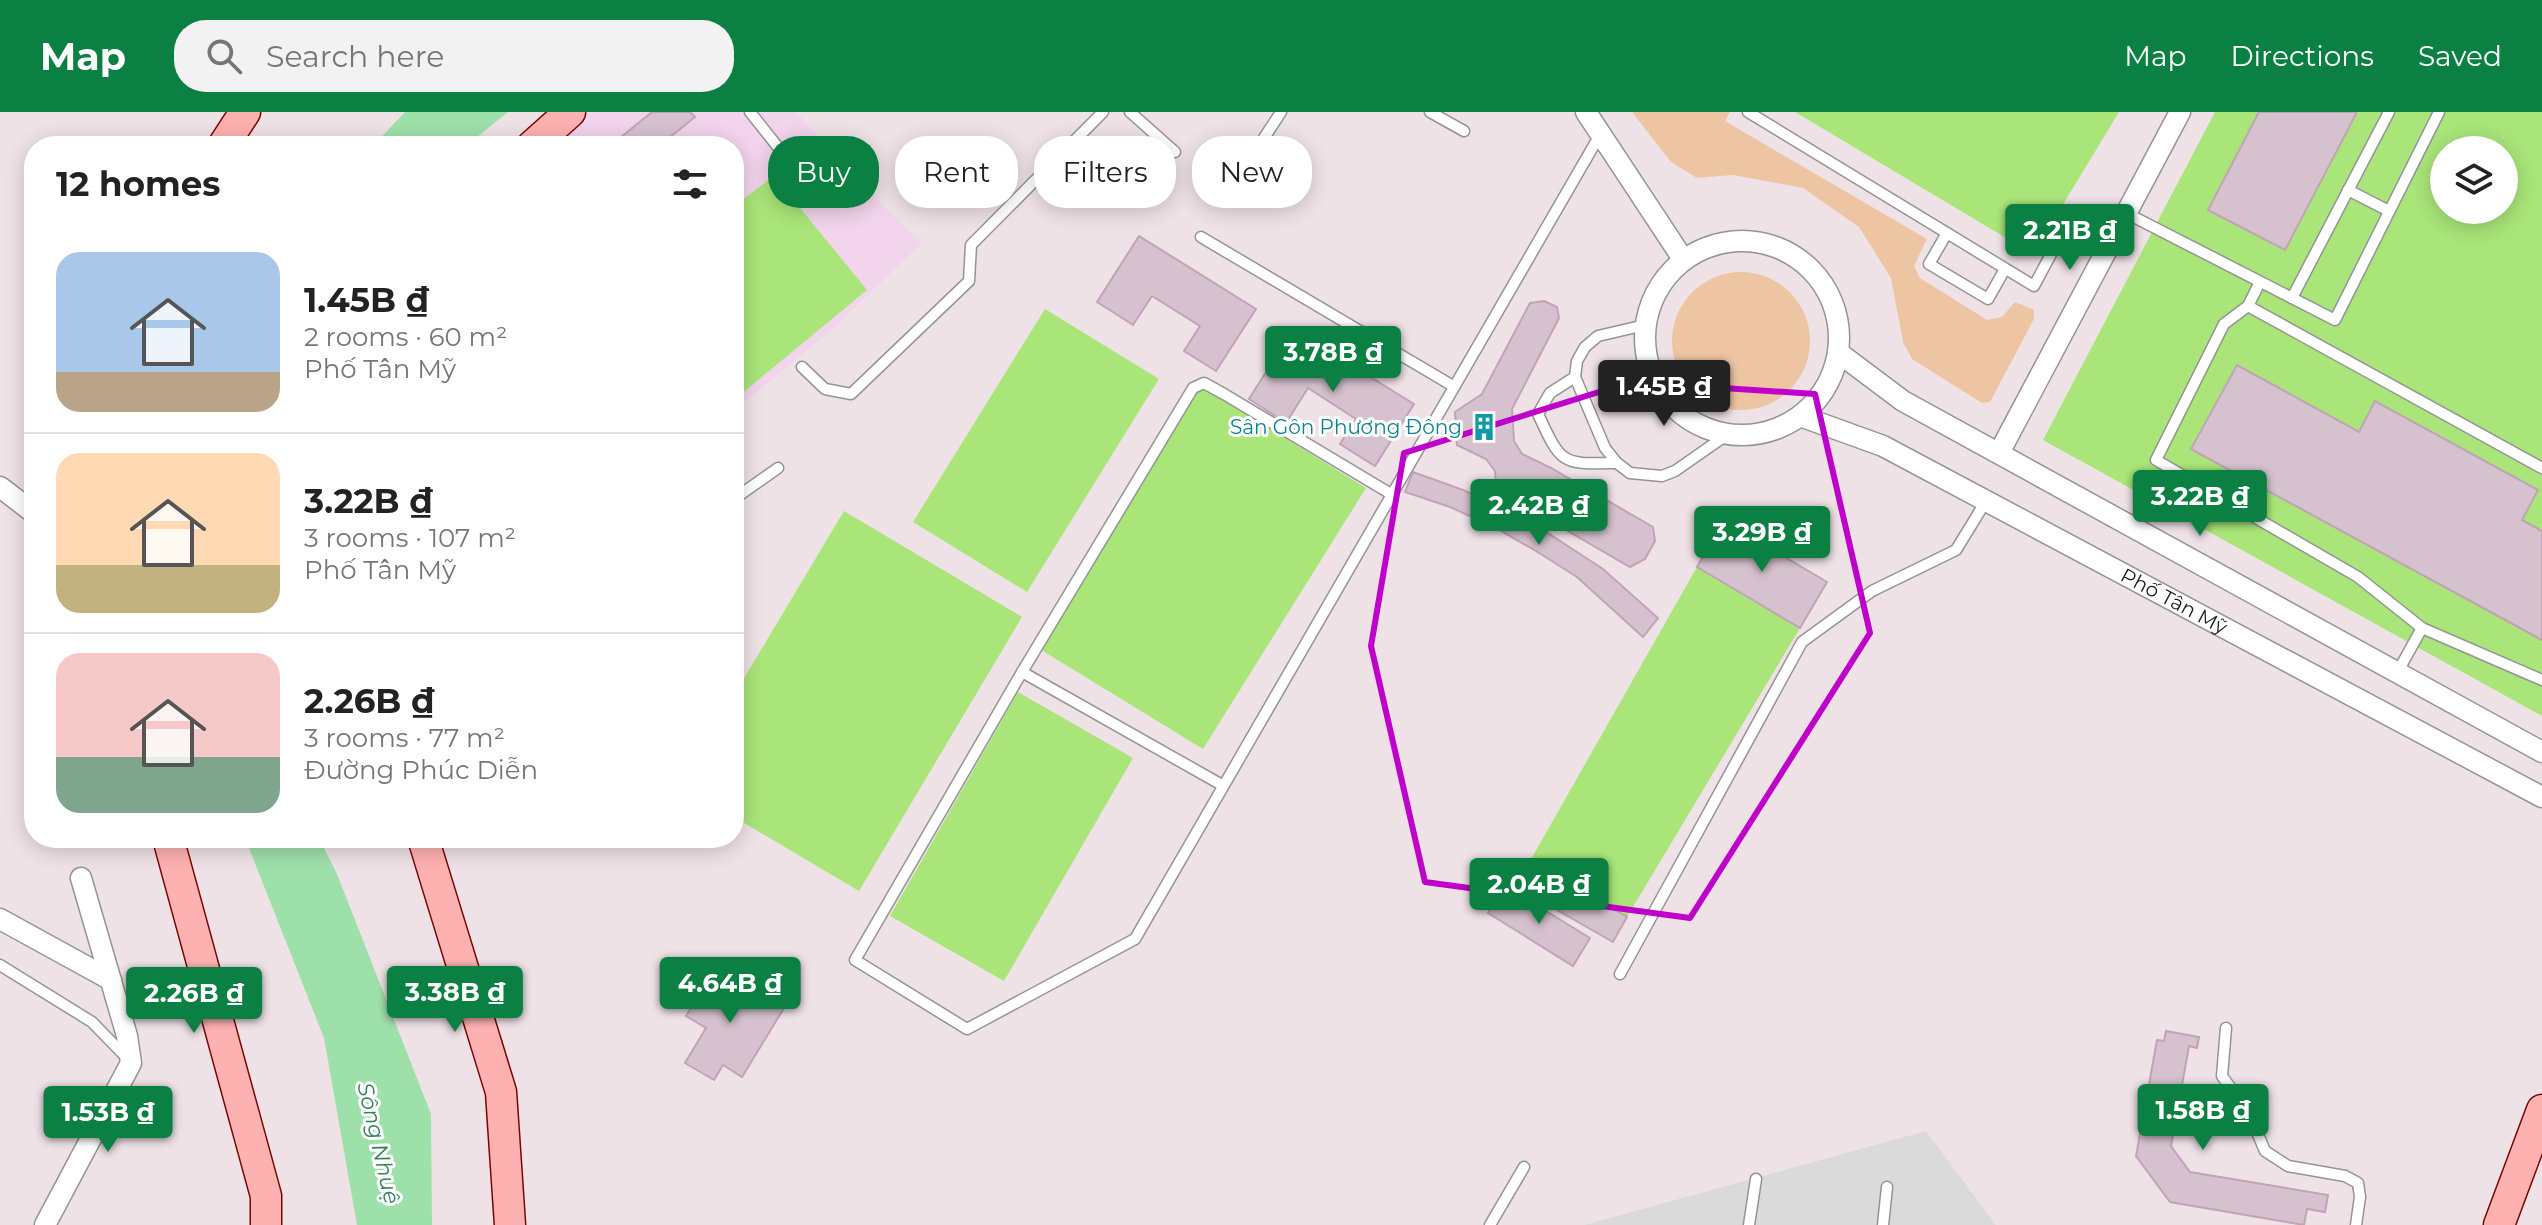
<!DOCTYPE html>
<meta charset="utf-8">
<style>
:root{--surface:#fff;--page:#f2f2f2;--text:#222;--muted:#767676;--line:#e0e0e0;--accent:#0b8043}
body{margin:0;font-family:Montserrat,sans-serif;background:var(--page);color:var(--text);height:100vh;display:flex;flex-direction:column;font-size:30px;white-space:nowrap}
*{box-sizing:border-box;margin:0}
p{font-size:26px;color:var(--muted)}
.icon{flex:none;width:44px;height:44px;fill:none;stroke:currentColor;stroke-width:2;stroke-linecap:round;stroke-linejoin:round}
.map{position:relative;flex:1;overflow:hidden}
.sheet{position:absolute;left:24px;top:24px;width:720px;height:712px;display:flex;flex-direction:column;background:var(--surface);border-radius:32px;box-shadow:0 4px 20px #0003}
.sheet>*{flex:none}
.top-card{position:absolute;left:768px;top:24px;width:760px;height:72px;display:flex;gap:16px}
.buttons{position:absolute;left:2430px;top:24px;display:grid;gap:16px}
.buttons a{display:grid;place-items:center;width:88px;height:88px;border-radius:50%;background:var(--surface);box-shadow:0 4px 20px #0003;font-size:40px}
.price{position:absolute;translate:-50% -68px;padding:0 18px;border-radius:8px;background:var(--accent);color:#fff;font-size:26px;line-height:52px;filter:drop-shadow(0 2px 4px #0008)}
.price::after{content:'';position:absolute;left:50%;top:48px;width:24px;height:18px;margin-left:-12px;background:inherit;clip-path:polygon(0 0,100% 0,50% 100%)}
.price.selected{background:#222;color:#fff}
ul{padding:0;list-style:none}
li{display:flex;align-items:center;gap:24px;height:200px;padding:0 32px}
li+li{border-top:2px solid var(--line)}
li span{display:grid;place-items:center;flex:none;width:224px;height:160px;border-radius:24px;color:#555}
li>.icon{margin-inline-start:auto}
span .icon{width:96px;height:96px;fill:#fffc;stroke-width:1}
li b{font-size:34px}
h2{display:flex;justify-content:space-between;align-items:center;height:96px;padding:0 32px;font-size:34px}
.tag{padding:0 28px;border-radius:32px;background:var(--surface);box-shadow:0 4px 20px #0003;font-size:28px;line-height:72px}
.tag.selected{background:var(--accent);color:#fff}
header{display:flex;align-items:center;gap:48px;box-sizing:border-box;height:112px;padding:0 40px;background:var(--accent);color:#fff}
header strong{font-size:38px}
nav{display:flex;gap:44px;margin-inline-start:auto;font-size:28px}
.search{width:560px;height:72px;background:var(--page);display:flex;align-items:center;gap:20px;box-sizing:border-box;padding:0 28px;border-radius:32px;color:var(--muted);font-size:30px}
.map>svg:first-child{display:block}
</style>
<header>
<strong>Map</strong>
<div class="search"><svg class="icon" aria-label="search" viewBox="0 0 24 24"><circle cx="10" cy="10" r="6"/><path d="M15 15l6 6"/></svg>Search here</div>
<nav><a>Map</a><a>Directions</a><a>Saved</a></nav>
</header>
<div class="map">
<svg width="2542" height="1113" viewBox="0 0 2542 1113">
<rect width="100%" height="100%" fill="#efe2e7"/>
<path fill="#dbdadb" d="M1926,1019l70,94h-412z"/>
<path fill="#f2d4ec" d="M585,0h211l48,54 78,77 -94,90 -94,78v-265h-193z"/>
<g fill="#eec5a3">
<path d="M1632,0h98l-5,9 202,118 -13,27 6,12 67,42 15,-3 13,-15 19,8v9l-44,83 -8,1 -70,-44 -9,-17 -12,-64 -32,-51 -56,-39 -70,-13 -36,3 -26,-16z"/>
<circle cx="1741" cy="229" r="69"/>
</g>
<g fill="#a9e579" fill-rule="evenodd">
<path d="M1795,0h324l-86,142z"/>
<path d="M2215,0h327v604l-499,-276zM2444,38h60v60h-60z"/>
<path d="M774,64l93,114 -133,110v-132l8,-8 -8,-10v-44z"/>
<path d="M1045,197l114,70 -132,213 -114,-70z"/>
<path d="M1201,274l165,102 -163,261 -165,-101z"/>
<path d="M844,399l178,106 -163,274 -125,-74v-122z"/>
<path d="M1697,455l103,61 -173,289 -97,-56z"/>
<path d="M1018,580l115,66 -129,223 -114,-65z"/>
</g>
<g fill="#9ee0aa">
<path d="M405,0h103l-42,34h-93z"/>
<path d="M245,726h74l18,36 94,240 1,111h-75l-33,-187z"/>
</g>
<g fill="#d6c2ce" stroke="#c2a3b6" stroke-width="2">
<path d="M652,0h38l5,5 -36,29h-49z"/>
<path d="M2259,0h98l-72,138 -77,-40z"/>
<path d="M1139,124l117,73 -40,62 -32,-20 16,-25 -48,-30 -19,29 -36,-23z"/>
<path d="M1544,189l13,6 2,11 -47,91 2,32 8,13 29,14 102,59 2,14 -10,18 -15,8 -95,-55 -9,7 -29,-15 -2,-33 -9,-12 -29,-14 -2,-33 27,-18 48,-91z"/>
<path d="M1293,217l121,75 -39,62 -35,-22 16,-25 -48,-31 -22,35 -37,-24z"/>
<path d="M2237,253l122,67 16,-31 163,89 -16,30 20,11v109l-351,-191z"/>
<path d="M1413,360l50,18 63,29 77,50 55,49 -15,19 -66,-60 -41,-26 -42,-24 -44,-20 -45,-15z"/>
<path d="M1724,409l103,61 -27,46 -103,-61z"/>
<path d="M1529,749l98,56 -14,25 -98,-56z"/>
<path d="M1505,774l85,52 -17,28 -85,-53z"/>
<path d="M716,855l68,41 -42,69 -19,-12 -9,15 -29,-17 21,-35 -20,-12z"/>
<path d="M2166,919l33,6 -2,11 -8,-2 -18,100 19,26 138,23 -3,17 -18,-3 -3,16 -134,-23 -34,-46 21,-116 7,1z"/>
</g>
<g fill="none" stroke-linecap="round" stroke-linejoin="round">
<g stroke="#949494" stroke-width="13">
<g id="lane">
<path d="M750,0l39,49"/>
<path d="M1130,0l45,40"/>
<path d="M1430,0l34,19"/>
<path d="M1748,0l286,174 33,-62 42,23"/>
<path d="M1262,29l19,-29"/>
<path d="M2348,78l41,21"/>
<path d="M2126,101l209,107 104,-208"/>
<path d="M1947,121l-18,31 59,35 17,-30"/>
<path d="M1201,125l252,149"/>
<path d="M2260,170l-12,24 -24,18 -68,136 202,117 64,51"/>
<path d="M2292,186l97,-186"/>
<path d="M2248,194l294,162"/>
<path d="M1645,213l-47,11 -13,11 -8,14 -2,16 30,71 12,15 13,10 32,3 13,-5 53,-37"/>
<path d="M802,255l23,22 26,5 118,-113 2,-36 132,-133"/>
<path d="M1575,265l-25,16 -12,21c24,52 24,50 79,49"/>
<path d="M1391,382l-167,-100 -20,-11 -11,5 -171,284 -167,288 112,69 168,-90 466,-806"/>
<path d="M734,387l44,-31"/>
<path d="M1022,560l200,113"/>
<path d="M2397,561l25,-45 120,52"/>
<path d="M0,853l92,57 35,36"/>
<path d="M1620,862l182,-332 70,-51 84,-41 30,-49"/>
<path d="M2226,916l-4,48 27,37 16,38 23,15 57,10 13,7 2,14 -4,28"/>
<path d="M1490,1113l34,-58"/>
<path d="M1749,1113l7,-46"/>
<path d="M1883,1113l4,-38"/>
</g>
</g>
<g stroke="#949494" stroke-width="23">
<g id="street">
<path d="M1586,0l97,147"/>
<circle cx="1742" cy="226" r="97"/>
<path d="M1839,241l64,48 639,351"/>
<path id="s1" d="M1800,304l83,30 659,351"/>
<path d="M1999,341l181,-341"/>
<path d="M0,375l34,26"/>
<path d="M0,807l111,61"/>
<path d="M45,1113l86,-162 -4,-27 -46,-158"/>
</g>
</g>
<g stroke="#780600" stroke-width="33">
<g id="secondary">
<path d="M223,34l22,-34"/>
<path d="M532,34l38,-34"/>
<path d="M168,726l98,358v29"/>
<path d="M423,726l78,254 9,133"/>
<path d="M2499,1113l43,-115"/>
</g>
</g>
<use href="#lane" stroke="#fff" stroke-width="10"/>
<use href="#street" stroke="#fff" stroke-width="20"/>
<use href="#secondary" stroke="#feb1b1" stroke-width="30"/>
</g>
<path fill="none" stroke="#bf00ca" stroke-width="6" stroke-linejoin="round" d="M1631,270l184,12 55,239 -180,285 -265,-36 -54,-236 33,-193z"/>
<defs>
<g id="building-bare" transform="scale(2.16)"><path d="M-4-6H4V6H1V3H-1V6H-4ZM-2.5-4.3h1.7v1.8h-1.7ZM.8-4.3h1.7v1.8H.8ZM-2.5-1h1.7V.8h-1.7ZM.8-1h1.7V.8H.8Z" fill="#0f9aa8" stroke="#fff" stroke-width="2.5" paint-order="stroke"/></g>
</defs>
<g fill-rule="evenodd">
<use href="#building-bare" x="1484" y="315"/>
</g>
<g text-anchor="middle" stroke-width="6" stroke-linejoin="round" paint-order="stroke">
<g font-size="20" fill="#0d838f" stroke="#fff" text-anchor="end">
<text x="1462" y="322">Sân Gôn Phương Đông</text>
</g>
<g font-size="20" fill="#1d1d1d" stroke="#fff">
<text dy="7" stroke="none"><textPath href="#s1" startOffset="418">Phố Tân Mỹ</textPath></text>
</g>
<g font-size="22" font-style="italic" fill="#338357" stroke="#fff">
<text transform="translate(379 1031) rotate(77)" y="8">Sông Nhuệ</text>
</g>
</g>
</svg>
<div class="buttons">
<a><svg class="icon" aria-label="layers" viewBox="0 0 24 24"><path d="M12 4l9 5-9 5-9-5zM3 14l9 5 9-5"/></svg></a>
</div>
<b class="price" style="left:2070px;top:160px">2.21B ₫</b>
<b class="price" style="left:1333px;top:282px">3.78B ₫</b>
<b class="price selected" style="left:1664px;top:316px">1.45B ₫</b>
<b class="price" style="left:2200px;top:426px">3.22B ₫</b>
<b class="price" style="left:1539px;top:435px">2.42B ₫</b>
<b class="price" style="left:1762px;top:462px">3.29B ₫</b>
<b class="price" style="left:1539px;top:814px">2.04B ₫</b>
<b class="price" style="left:730px;top:913px">4.64B ₫</b>
<b class="price" style="left:455px;top:922px">3.38B ₫</b>
<b class="price" style="left:194px;top:923px">2.26B ₫</b>
<b class="price" style="left:2203px;top:1040px">1.58B ₫</b>
<b class="price" style="left:108px;top:1042px">1.53B ₫</b>
<div class="top-card">
<a class="tag selected">Buy</a>
<a class="tag">Rent</a>
<a class="tag">Filters</a>
<a class="tag">New</a>
</div>
<section class="sheet">
<h2>12 homes<svg class="icon" aria-label="filters" viewBox="0 0 24 24"><path d="M4 7h16M4 17h16"/><circle cx="9" cy="7" r="2"/><circle cx="15" cy="17" r="2"/></svg></h2>
<ul>
<li><span style="background:linear-gradient(#a9c7e8 75%,#b9a48a 0)"><svg class="icon" aria-label="home" viewBox="0 0 24 24"><path d="M3 11l9-7 9 7M6 9v11h12V9"/></svg></span><div><b>1.45B ₫</b><p>2 rooms · 60 m²</p><p>Phố Tân Mỹ</p></div></li>
<li><span style="background:linear-gradient(#ffd9b3 70%,#c2b280 0)"><svg class="icon" aria-label="home" viewBox="0 0 24 24"><path d="M3 11l9-7 9 7M6 9v11h12V9"/></svg></span><div><b>3.22B ₫</b><p>3 rooms · 107 m²</p><p>Phố Tân Mỹ</p></div></li>
<li><span style="background:linear-gradient(#f6c9c9 65%,#7fa58c 0)"><svg class="icon" aria-label="home" viewBox="0 0 24 24"><path d="M3 11l9-7 9 7M6 9v11h12V9"/></svg></span><div><b>2.26B ₫</b><p>3 rooms · 77 m²</p><p>Đường Phúc Diễn</p></div></li>
</ul>
</section>
</div>
